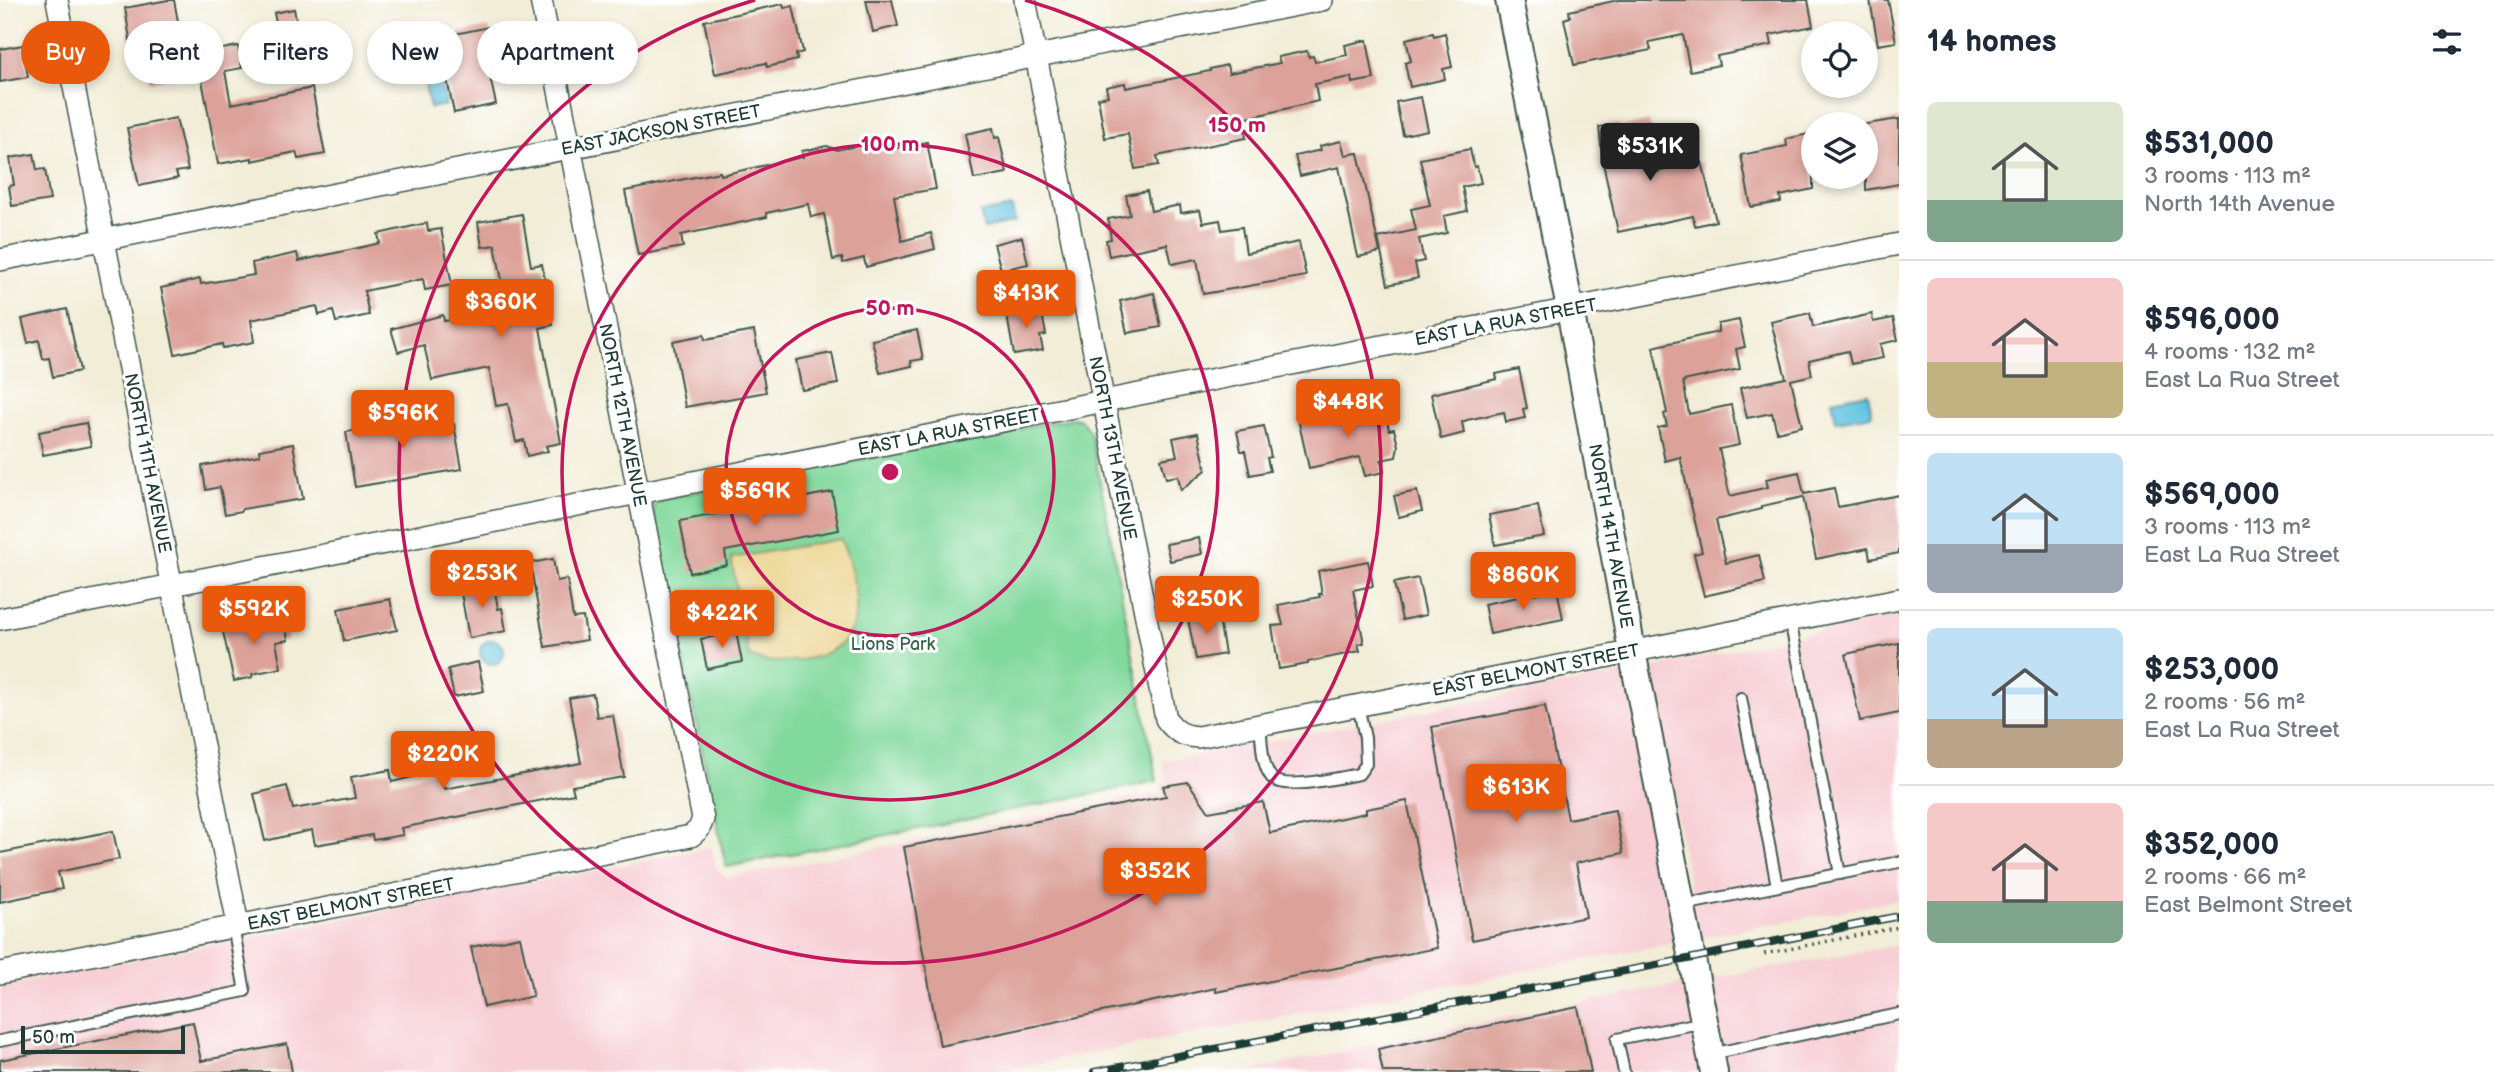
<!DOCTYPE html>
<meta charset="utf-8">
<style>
:root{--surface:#fff;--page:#f6f6f7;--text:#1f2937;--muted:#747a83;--line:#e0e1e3;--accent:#ea580c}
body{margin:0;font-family:"Balsamiq Sans",sans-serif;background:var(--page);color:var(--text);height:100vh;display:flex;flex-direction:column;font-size:26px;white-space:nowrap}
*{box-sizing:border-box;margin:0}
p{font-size:23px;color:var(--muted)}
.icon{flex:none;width:38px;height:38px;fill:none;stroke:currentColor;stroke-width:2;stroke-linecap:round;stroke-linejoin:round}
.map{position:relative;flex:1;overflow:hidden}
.panel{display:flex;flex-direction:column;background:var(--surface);width:595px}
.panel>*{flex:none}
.top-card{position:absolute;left:21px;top:21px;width:665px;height:63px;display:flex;gap:14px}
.fabs{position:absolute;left:1801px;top:21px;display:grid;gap:14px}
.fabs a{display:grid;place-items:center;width:77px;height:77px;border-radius:50%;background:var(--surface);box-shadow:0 4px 10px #0003;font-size:35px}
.scale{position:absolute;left:21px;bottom:18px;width:164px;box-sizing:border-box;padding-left:7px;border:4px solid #1f3d34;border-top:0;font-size:19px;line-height:24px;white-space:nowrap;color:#1f3d34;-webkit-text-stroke:5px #fff;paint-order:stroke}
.price{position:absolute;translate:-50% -60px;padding:0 16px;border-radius:7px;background:var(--accent);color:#fff;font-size:23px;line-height:46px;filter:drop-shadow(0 2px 4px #0008)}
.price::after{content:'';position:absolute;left:50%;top:42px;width:21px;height:16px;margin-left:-10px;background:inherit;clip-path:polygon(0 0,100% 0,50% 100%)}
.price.active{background:#222;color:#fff}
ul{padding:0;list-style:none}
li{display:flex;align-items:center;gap:21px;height:175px;padding:0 28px}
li+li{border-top:2px solid var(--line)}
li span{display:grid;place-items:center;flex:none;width:196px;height:140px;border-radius:10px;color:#555}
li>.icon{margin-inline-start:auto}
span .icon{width:84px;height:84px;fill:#fffc;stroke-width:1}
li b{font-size:30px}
h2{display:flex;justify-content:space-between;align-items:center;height:84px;padding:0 28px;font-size:30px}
.pill{padding:0 24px;border-radius:32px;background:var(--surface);box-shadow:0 4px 10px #0003;font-size:24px;line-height:63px}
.pill.active{background:var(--accent);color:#fff}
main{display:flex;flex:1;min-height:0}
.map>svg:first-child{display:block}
</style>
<main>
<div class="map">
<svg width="1899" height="1072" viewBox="0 0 1899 1072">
<rect width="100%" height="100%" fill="#fff"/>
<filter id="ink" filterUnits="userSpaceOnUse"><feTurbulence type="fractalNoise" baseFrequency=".0143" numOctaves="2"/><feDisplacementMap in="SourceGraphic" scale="14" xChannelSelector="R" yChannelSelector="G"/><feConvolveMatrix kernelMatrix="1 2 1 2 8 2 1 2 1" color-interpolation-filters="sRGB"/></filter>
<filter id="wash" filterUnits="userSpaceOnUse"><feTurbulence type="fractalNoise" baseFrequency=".00686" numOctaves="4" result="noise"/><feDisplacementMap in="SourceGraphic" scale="28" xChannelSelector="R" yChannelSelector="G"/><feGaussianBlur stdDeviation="1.57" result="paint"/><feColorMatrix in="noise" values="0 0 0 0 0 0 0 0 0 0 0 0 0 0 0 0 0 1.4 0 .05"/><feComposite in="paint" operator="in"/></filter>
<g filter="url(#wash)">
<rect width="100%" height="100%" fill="#f2edd7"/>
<g fill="#f7cfd5">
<path d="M1899,614v286l-199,38 -53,-269z"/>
<path d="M1625,673l53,269 -685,130h-993v-86l712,-139 5,23 11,8 430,-86 8,-13 -3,-18z"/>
<path d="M1899,945v127h-174l-17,-93z"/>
<path d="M1687,983l16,89h-458l268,-57z"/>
</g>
<path fill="#82d99d" stroke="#508b68" stroke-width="2" d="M1073,418l8,2 10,14 66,347 -431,86 -72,-349v-13l11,-7z"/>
<path fill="#eeda9e" stroke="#868c69" stroke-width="2" d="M841,539c19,50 33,111 -40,121 -21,2 -33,4 -52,-4l-18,-98z"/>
<g fill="#61c2df" stroke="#40808a" stroke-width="2">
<path d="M439,72l7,33 -16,3 -7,-33z"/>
<path d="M1012,207l3,15 -31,7 -4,-16z"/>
<path d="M1868,393l4,22 -36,6 -4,-21z"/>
<circle cx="492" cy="652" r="12"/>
</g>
<g id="blocks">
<g fill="#dca199">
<path d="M168,0h6l8,43 -21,4 7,31 -18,4 -7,-32 -11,2 -7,-44z"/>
<path d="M866,0h26l6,26 -25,6z"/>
<path d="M1618,0h190l5,26 -43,9 2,10 -55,11 2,9 -29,6 -7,-36 -34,7 2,8 -77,15 -10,-46 6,-2 -1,-6z"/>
<path d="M1870,0h18l8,42 -18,3z"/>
<path d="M783,4l1,4 9,-2 10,46 -7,2 1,6 -30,7 -1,-4 -51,11 -11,-53z"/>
<path d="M294,9l5,24 -20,4 -5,-24z"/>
<path d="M489,27l10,48 -9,2 6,27 -42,9 -10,-48 -22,5 -6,-28z"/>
<path d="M1433,33l1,3 11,-3 7,34 -9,2 2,10 -35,8 -5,-24 6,-2 -5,-22z"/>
<path d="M1367,40l7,39 -22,4 -1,-6 -36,7 3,17 -75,18 3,19 -89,18 2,9 -24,4 -7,-35 -23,4 -7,-40 10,-2 -2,-9 19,-4 1,5 84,-17v-2l17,-4 2,8 51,-10 -2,-6 29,-6 2,6 4,-1 2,6 32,-7 -2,-10z"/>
<path d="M23,45l5,32 -28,5v-33z"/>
<path d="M238,46l4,22 -17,3 6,33 81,-16 13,66 -27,5 -2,-7 -44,9v-3l-34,6 -21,-110z"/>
<path d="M1421,97l7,33 -25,5 -7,-33z"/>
<path d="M176,118l12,52 -12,2 2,6 -39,8 -12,-58z"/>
<path d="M1899,119v65l-33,6v-66z"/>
<path d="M1649,121l4,17 -9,2 8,33 50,-11 14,59 -21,5 -2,-10 -75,16 -15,-69 -4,-36 20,-3 1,4z"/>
<path d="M993,128l2,10 4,-1 8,36 -33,6 -9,-45z"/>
<path d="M1813,133v56l-33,7 1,6 -30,5 -10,-52 46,-9 -1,-7z"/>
<path d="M883,141l2,9 42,-8 9,47 -42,7 8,45 29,-8 4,16 -69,18 -2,-9 -21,5 -1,-5 -9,2 -9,-46 -13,3 -3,-13 -42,9 1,4 -86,18 2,12 -45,8 -13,-64 95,-19 1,3 82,-18 -1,-6 25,-5 10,4z"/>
<path d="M1341,141l4,14 13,-2 22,99 -22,5 -19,-90 -39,9 -5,-20 26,-6 -1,-4z"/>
<path d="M1470,149l4,18 3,-1 4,17 -19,4 5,24 -23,5 3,17 -28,6 5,22 -9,2 3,15 -30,7 -10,-47 38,-8 -5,-21 19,-4 -10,-46z"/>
<path d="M34,154l3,16 8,-1 5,31 -38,6 -3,-20 5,-1 -4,-27z"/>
<path d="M1147,191l4,20 29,-6 1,8 19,-3 3,13 17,-3 2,10 20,-3 4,26 53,-11 7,34 -103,18 -6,-35 -25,5 -5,-20 -58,12 -3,-16 5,-1 -3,-20 22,-4 -4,-20z"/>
<path d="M522,214l9,52 11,-2 11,61 -13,3 21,115 -15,3 2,5 -21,5 -3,-16 -8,2 -8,-38 -12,2 -7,-38 -57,12 -8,-35 -26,7 -7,-23 52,-14 1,6 64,-10 -13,-66 -13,2 -4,-25z"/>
<path d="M427,223l1,8 13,-2 11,56 -27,5 -2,-11 -59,12 5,24 -33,7 -3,-11 -14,4 -2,-9 -66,14 3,22 -31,6 -1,-4 -47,10 -14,-66 39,-9 1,5 53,-9 -2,-12 45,-10 2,8 68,-15 13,-3 -2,-9z"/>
<path d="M1022,237l6,27 -27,6 -7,-26z"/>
<path d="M1154,293l7,34 -34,6 -7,-32z"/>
<path d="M1026,306l1,4 14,-2 5,27 -6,1 3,14 -29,5 -8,-45z"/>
<path d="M67,309l13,62 -27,6 -4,-19 -6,1 -4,-19 -11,3 -6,-24z"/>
<path d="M1810,313l3,14 59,-13 1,8 20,-4 5,22 -18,4 3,14 -32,6 -3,-13 -39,9 3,15 -21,5 11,46 -25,6 -5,-19 -25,5 -7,-30 46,-10 -15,-56z"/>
<path d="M1739,320l6,27 -9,2 4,20 -57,12 6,33 42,-9 8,40 -20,4 11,47 38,-9 -2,-8 33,-7 5,22 30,-6 4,19 61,-12v58l-29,6 -2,-11 -52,11 -13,-62 -41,9v3l-46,11 10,43 33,-8 6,27 -61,14 -10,-42 8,-2 -22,-95 -15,4 -7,-33 9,-2 -3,-12 3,-1 -14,-66 65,-15v-8z"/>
<path d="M917,330l6,29 -12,2 1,5 -32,7 -8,-33z"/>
<path d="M754,331l12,61 -81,15 -12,-66 31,-6 1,5z"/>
<path d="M832,353l6,31 -36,6 -6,-30z"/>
<path d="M1519,369l8,39 -4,1 2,9 -19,4 -2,-10 -37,8 -5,2 2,11 -23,6 -10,-45 66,-15 -1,-5z"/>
<path d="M1327,405l3,15 55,-11 4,21 5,-1 4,17 -2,11 -15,3 3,12 -19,4 -5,-19 -51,11 -11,-49 6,-2 -1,-6z"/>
<path d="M430,406l4,21 20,-3 8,45 -107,18 -9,-55 60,-10 -2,-11z"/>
<path d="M86,423l5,23 -48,9 -4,-23z"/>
<path d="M1264,426l7,31 -4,1 3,13 -20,4 -5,-24h-4l-4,-20z"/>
<path d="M1198,433l8,37 -25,20 -3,-14 -12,2 -5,-19 16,-3 -4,-18z"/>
<path d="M293,444l10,55 -61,10v2l-17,3 -5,-27 -14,3 -4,-24 58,-11 -1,-5z"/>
<path d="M1417,491l5,20 -23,6 -5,-21z"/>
<path d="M832,492l7,38 -114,21 2,14 -37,8 -10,-52z"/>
<path d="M1538,506l6,30 -49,9 -6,-30z"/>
<path d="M1199,538l3,16 -32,7 -4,-17z"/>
<path d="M553,559l4,22 10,-2 6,39 10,-1 4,23 -42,7 -15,-84z"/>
<path d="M1368,561l5,25 -20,4 11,53 -6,1 2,7 -52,11v2l-29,5 -7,-43 11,-1 -5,-20 42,-8 -1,-3h3l-4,-23z"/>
<path d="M1418,578l8,37 -24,5 -8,-37z"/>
<path d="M493,580l5,29 4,-1 4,23 -37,7 -9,-51z"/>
<path d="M1557,589l6,30 -73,15 -6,-30z"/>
<path d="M390,599l7,31 -53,11 -6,-32z"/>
<path d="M1218,613l7,41 -29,5 -8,-40z"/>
<path d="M284,617l4,23 -12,2 5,26 -29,6 1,3 -19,4 -13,-58 19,-4 1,7z"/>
<path d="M736,632l6,30 -35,7 -6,-30z"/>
<path d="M1899,643v70l-39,8 -14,-67z"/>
<path d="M478,662l6,29 -30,6 -6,-28z"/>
<path d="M593,694l4,23 16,-2 11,62 -52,9 2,8 -173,34 2,7 -30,5 -1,-5 -57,10 -3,-15 -47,11 -11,-47 33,-8 6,23 62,-11 -4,-21 39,-7 2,12 48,-12 4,19 137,-26 -12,-65z"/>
<path d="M1545,706l23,113 47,-9 8,43 -47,10 10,54 -114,23 -40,-213z"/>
<path d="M1188,782l21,30 54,-10 7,31 96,-20v-4l41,-8 30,147 -221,44v-4l-276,58 -36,-199 262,-51 -3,-10z"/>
<path d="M113,831l6,28 -61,13 4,17 -62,13v-49z"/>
<path d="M520,937l13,59 -49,11 -13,-60z"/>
<path d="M1578,1007l13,65h-208l-5,-23z"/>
<path d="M193,1022l8,39 86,-17 5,28h-292v-12z"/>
</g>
</g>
</g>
<g filter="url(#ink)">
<use href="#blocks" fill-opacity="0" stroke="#3f574c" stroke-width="2"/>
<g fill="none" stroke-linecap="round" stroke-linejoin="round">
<g stroke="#3f574c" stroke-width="14">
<g id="service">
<path d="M1790,620l50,254"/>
<path d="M1741,698l36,188"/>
<path d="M1260,724c2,16 1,42 12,54 12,13 71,-1 87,-4l7,-10 -1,-26 -7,-33"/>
<path d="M1683,905l216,-43"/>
<path d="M0,1041l245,-50 -12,-65"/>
<path d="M1711,1054l188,-40"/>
<path d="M1624,1072l-7,-33 88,-17"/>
</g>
</g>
<g stroke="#3f574c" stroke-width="24">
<g id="minor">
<path d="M57,0l181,925"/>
<path d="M1025,0l141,719c9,12 16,17 32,18l701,-138"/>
<path d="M0,260l1322,-260"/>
<path d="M0,619l1899,-375"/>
<path d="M0,973l691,-137 8,-7 4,-10 -162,-819"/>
</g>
</g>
<g stroke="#3f574c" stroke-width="30">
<path id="tertiary" d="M1509,0l61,309 62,342 82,421"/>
</g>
<path stroke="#3f574c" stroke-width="3.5" stroke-dasharray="2 5" stroke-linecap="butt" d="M1764,954l135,-27"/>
<use href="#service" stroke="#fff" stroke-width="10"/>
<use href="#minor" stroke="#fff" stroke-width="21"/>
<use href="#tertiary" stroke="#fff" stroke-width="26"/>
<g stroke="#1f3d34" stroke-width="8">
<path id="rail" d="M1094,1072l599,-114 206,-42"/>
</g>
<use href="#rail" stroke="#fff" stroke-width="5" stroke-dasharray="16" stroke-linecap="butt"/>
</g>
</g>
<g fill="none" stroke="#c2185b" stroke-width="3.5">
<circle cx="890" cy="472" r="164"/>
<circle cx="890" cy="472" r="328"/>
<path d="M1025 0A491 491 0 1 1 755 0"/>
</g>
<g text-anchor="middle" stroke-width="6" stroke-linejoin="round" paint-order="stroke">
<g font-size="18" fill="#1f3d34" stroke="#fff">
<text transform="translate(661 130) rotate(-11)" y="6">EAST JACKSON STREET</text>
<text transform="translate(1506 322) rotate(-11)" y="6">EAST LA RUA STREET</text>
<text transform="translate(623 415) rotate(79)" y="6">NORTH 12TH AVENUE</text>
<text transform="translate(949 432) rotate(-11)" y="6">EAST LA RUA STREET</text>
<text transform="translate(1113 448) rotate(79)" y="6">NORTH 13TH AVENUE</text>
<text transform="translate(148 463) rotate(79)" y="6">NORTH 11TH AVENUE</text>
<text transform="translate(1611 536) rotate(80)" y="6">NORTH 14TH AVENUE</text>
<text transform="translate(1536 670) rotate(-11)" y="6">EAST BELMONT STREET</text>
<text transform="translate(351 904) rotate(-11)" y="6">EAST BELMONT STREET</text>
</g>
<g font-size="18" fill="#38644e" stroke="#fff">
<text x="893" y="650">Lions Park</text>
</g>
</g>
<circle cx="890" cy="472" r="10" fill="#c2185b" stroke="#fff" stroke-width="3.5"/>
<g font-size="21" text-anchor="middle" font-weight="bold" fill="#c2185b" stroke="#fff" stroke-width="6" stroke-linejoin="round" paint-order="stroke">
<text x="1237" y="132">150 m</text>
<text x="890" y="151">100 m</text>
<text x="890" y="315">50 m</text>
</g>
</svg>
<div class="fabs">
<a><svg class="icon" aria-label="locate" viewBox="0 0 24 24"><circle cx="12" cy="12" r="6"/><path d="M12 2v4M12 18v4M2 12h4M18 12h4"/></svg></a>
<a><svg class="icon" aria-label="layers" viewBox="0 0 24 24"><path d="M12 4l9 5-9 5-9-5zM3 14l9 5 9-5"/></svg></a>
</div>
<div class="scale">50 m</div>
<b class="price active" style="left:1650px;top:183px">$531K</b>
<b class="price" style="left:1026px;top:330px">$413K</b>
<b class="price" style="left:501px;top:339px">$360K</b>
<b class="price" style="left:1348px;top:439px">$448K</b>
<b class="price" style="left:403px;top:450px">$596K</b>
<b class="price" style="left:755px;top:528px">$569K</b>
<b class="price" style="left:482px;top:610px">$253K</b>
<b class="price" style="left:1523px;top:612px">$860K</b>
<b class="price" style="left:1207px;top:636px">$250K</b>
<b class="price" style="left:254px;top:646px">$592K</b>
<b class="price" style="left:722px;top:650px">$422K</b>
<b class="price" style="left:443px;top:791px">$220K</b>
<b class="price" style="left:1516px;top:824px">$613K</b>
<b class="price" style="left:1155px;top:908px">$352K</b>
<div class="top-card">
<a class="pill active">Buy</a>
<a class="pill">Rent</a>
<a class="pill">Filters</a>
<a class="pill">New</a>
<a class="pill">Apartment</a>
</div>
</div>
<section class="panel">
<h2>14 homes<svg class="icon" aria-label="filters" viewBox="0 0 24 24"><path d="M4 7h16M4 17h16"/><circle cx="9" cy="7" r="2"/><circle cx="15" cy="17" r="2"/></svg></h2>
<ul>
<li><span style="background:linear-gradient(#dfe7d0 70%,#7fa58c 0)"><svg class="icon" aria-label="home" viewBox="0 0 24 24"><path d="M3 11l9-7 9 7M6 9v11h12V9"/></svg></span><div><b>$531,000</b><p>3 rooms · 113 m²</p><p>North 14th Avenue</p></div></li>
<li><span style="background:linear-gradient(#f6c9c9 60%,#c2b280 0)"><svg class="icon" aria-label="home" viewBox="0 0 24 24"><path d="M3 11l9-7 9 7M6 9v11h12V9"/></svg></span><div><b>$596,000</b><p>4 rooms · 132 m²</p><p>East La Rua Street</p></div></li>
<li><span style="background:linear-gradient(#bfe0f5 65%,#9aa5b1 0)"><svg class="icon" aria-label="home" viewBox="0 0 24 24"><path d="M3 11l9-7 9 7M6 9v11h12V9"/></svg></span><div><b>$569,000</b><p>3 rooms · 113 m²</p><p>East La Rua Street</p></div></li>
<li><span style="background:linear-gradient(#bfe0f5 65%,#b9a48a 0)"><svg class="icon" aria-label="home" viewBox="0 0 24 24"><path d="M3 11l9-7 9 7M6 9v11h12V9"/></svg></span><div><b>$253,000</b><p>2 rooms · 56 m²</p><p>East La Rua Street</p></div></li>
<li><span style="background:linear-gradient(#f6c9c9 70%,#7fa58c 0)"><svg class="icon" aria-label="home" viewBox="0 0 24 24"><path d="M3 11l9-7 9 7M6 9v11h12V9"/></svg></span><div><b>$352,000</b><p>2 rooms · 66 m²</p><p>East Belmont Street</p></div></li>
</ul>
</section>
</main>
